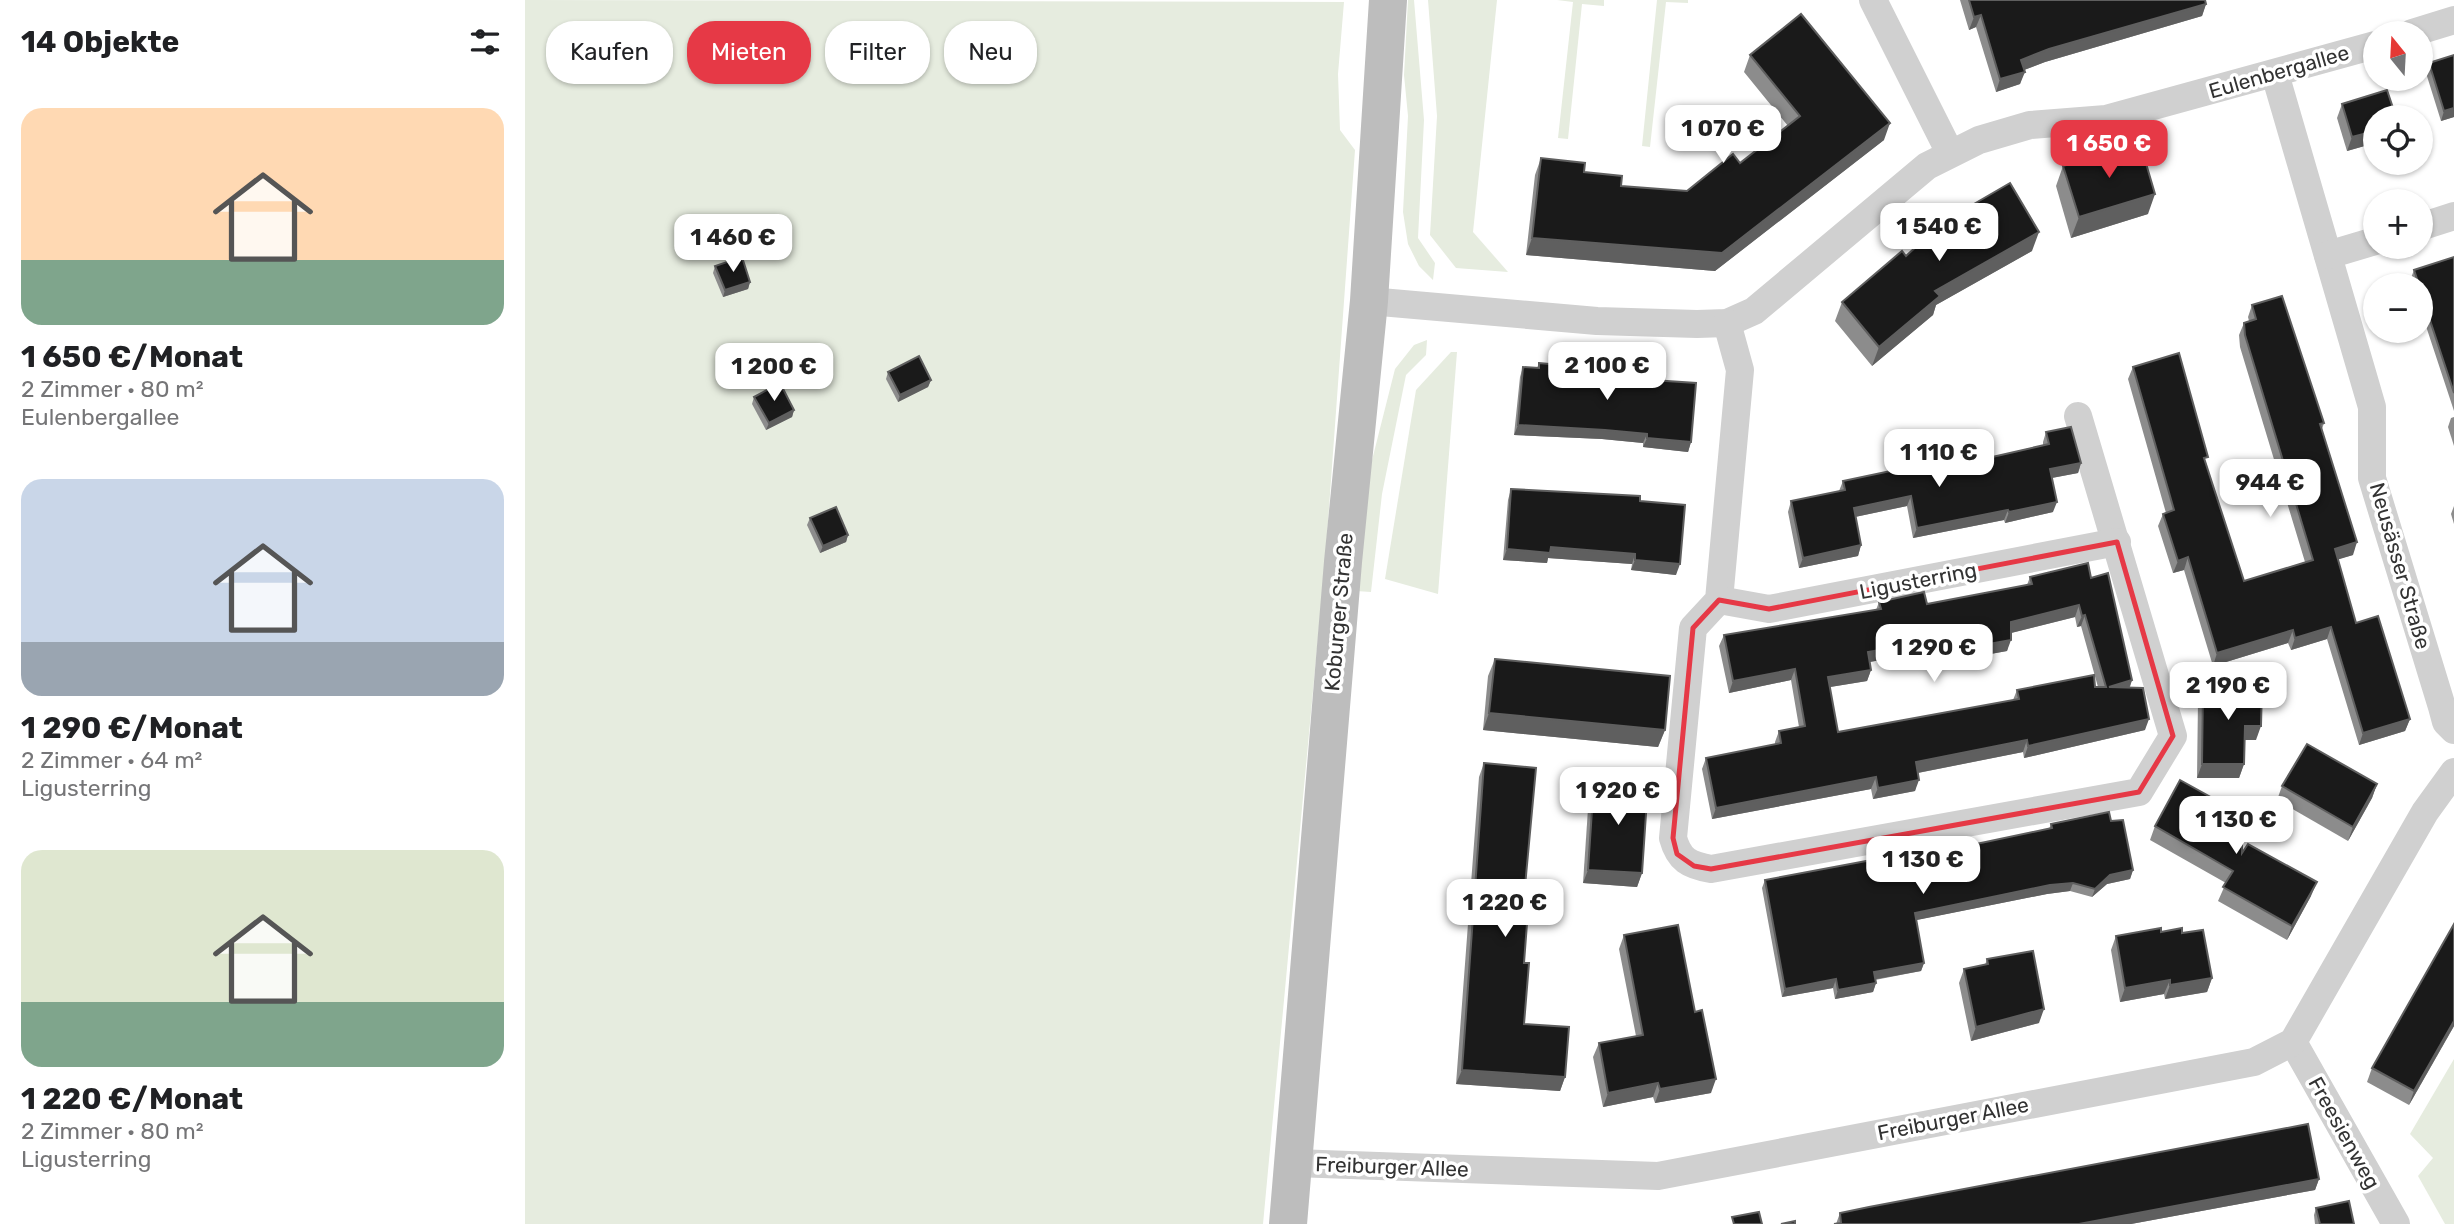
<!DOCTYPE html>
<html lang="de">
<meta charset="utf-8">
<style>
:root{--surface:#fff;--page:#f2f2f2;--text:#202124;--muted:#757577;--accent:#e63946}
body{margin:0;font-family:Rubik,sans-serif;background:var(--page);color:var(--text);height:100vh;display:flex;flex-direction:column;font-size:26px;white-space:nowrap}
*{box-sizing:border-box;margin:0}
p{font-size:23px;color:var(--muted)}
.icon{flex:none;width:38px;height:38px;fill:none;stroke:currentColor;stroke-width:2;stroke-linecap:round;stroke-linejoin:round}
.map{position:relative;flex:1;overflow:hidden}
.drawer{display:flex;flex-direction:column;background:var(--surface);width:525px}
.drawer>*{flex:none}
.top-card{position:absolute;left:21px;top:21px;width:665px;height:63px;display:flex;gap:14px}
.needle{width:46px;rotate:342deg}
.fabs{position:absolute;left:1838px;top:21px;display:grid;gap:14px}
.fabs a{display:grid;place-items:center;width:70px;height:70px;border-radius:50%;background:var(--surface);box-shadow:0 2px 5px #0004;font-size:35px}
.price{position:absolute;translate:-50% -60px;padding:0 16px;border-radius:14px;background:#fff;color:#222;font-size:23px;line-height:46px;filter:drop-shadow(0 2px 4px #0008)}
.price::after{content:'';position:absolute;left:50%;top:42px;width:21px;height:16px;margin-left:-10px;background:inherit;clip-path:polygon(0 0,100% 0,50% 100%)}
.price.selected{background:var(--accent);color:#fff}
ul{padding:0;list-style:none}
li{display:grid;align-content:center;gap:14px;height:371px;padding:0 21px}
li span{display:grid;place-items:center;height:217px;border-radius:21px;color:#555}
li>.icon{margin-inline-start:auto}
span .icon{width:126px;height:126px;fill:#fffc;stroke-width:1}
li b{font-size:30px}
h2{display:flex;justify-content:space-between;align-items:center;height:84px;padding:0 21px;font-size:30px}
.tag{padding:0 24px;border-radius:28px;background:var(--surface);box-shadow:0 2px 5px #0004;font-size:24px;line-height:63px}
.tag.selected{background:var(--accent);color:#fff}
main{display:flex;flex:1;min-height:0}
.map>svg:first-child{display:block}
</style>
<main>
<section class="drawer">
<h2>14 Objekte<svg class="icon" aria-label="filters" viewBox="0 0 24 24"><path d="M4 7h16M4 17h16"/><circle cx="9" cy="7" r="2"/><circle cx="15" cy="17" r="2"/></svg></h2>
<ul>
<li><span style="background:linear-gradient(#ffd9b3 70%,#7fa58c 0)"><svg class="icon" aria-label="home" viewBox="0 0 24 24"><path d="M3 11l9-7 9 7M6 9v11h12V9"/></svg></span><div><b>1 650 €/Monat</b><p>2 Zimmer · 80 m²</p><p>Eulenbergallee</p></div></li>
<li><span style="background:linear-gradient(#c9d6e8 75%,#9aa5b1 0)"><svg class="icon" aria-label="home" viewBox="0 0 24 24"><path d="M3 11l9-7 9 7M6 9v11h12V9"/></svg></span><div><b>1 290 €/Monat</b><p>2 Zimmer · 64 m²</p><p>Ligusterring</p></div></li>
<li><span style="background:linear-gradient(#dfe7d0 70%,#7fa58c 0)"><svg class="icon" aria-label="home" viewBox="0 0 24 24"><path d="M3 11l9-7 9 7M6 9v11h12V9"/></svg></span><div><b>1 220 €/Monat</b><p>2 Zimmer · 80 m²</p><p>Ligusterring</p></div></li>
</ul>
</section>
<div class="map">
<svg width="1929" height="1224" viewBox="0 0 1929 1224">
<rect width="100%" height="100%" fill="#fff"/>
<g fill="#e6ecdf">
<path d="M0,0l819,2 -6,72 2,56 15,20 -30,413 -62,661h-738z"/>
<path d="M883,0h6l10,120 -6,118 17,25 -2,17 -14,-14 -11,-22 -5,-32 5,-96 -4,-41z"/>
<path d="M903,0h69l-24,232 35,40 -52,-4 -26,-33 7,-119z"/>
<path d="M1032,0h47v6l-22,-2 -14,135 -10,-1 15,-136z"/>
<path d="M1132,0h31v3l-22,-1 -16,145 -8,-1z"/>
<path d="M902,340l-1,15 -20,20 -24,119 -11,98 -15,-1 11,-111 28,-111 19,-24z"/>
<path d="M926,352h6l-19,242 -53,-15 31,-189z"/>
<path d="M1929,1059v165h-9l-27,-48 15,-18 -23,-24z"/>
</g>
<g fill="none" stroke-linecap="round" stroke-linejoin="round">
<g stroke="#d0d0d0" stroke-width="28">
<path d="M1348,0l77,153"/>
<path d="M1887,33l42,-13"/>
<path d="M1750,74l97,333v71l70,229 4,15 8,8"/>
<path d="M1895,227l34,-11"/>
<path d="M1803,255l47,-14"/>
<path d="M844,301l228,20 100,3 30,-1 27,-12 173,-145 52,-26 51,-15 76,-6 269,-74"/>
<path d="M1202,323l13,47 -21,230 -26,28 -20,210c6,22 16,27 38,31l428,-77 34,-56 -95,-320"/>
<path d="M1194,600l50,9 348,-67"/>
<path d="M1768,1042l103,182"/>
<path d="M769,1163l364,13 596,-114 39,-20 132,-230 29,-40"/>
</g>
<path stroke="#bdbdbd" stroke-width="38" d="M763,1224l55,-662 26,-261 19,-301"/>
</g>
<g fill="#8c8c8c" fill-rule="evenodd">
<path d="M1435,0h245l1,4 -4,12 -157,46 -21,8 -4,14 -24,8 -20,-65 -7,3z"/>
<path d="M1225,55l134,85 -169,131 -189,-16 9,-80 6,-17 43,14 37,14 66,5 53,-28 48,-37 -44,-54z"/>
<path d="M1904,63l25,54 -13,4 -15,-48z"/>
<path d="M1817,104l33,13v26l-28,8 -10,-33z"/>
<path d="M1538,166l85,48 -77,24 -15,-52z"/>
<path d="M1507,251l-96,54 -3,10 -61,51 -37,-45 7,-19 64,-46z"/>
<path d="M1929,257v154l-34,-103v-23h-7l-2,-7 3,-8z"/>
<path d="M190,266l35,16 -2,7 -25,8 -10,-24z"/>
<path d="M1727,305l72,118 -2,6 31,126 -15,4 18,64 54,96 -5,12 -46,14 -32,-106 -36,11 -3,-7 -75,23 -29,-96 -11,3 -15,-47 5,-12 3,-1 -38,-134 5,-12 73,96 38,118 61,-19 -65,-215 -1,-12 5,-12 5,-2 -1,-4z"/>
<path d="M1014,363l113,17 39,62 -3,10 -45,-5v-4l-41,-4 -88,-4 6,-58 3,-10 14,1z"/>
<path d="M363,372l43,8 -3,7 -30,15 -12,-23z"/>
<path d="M229,397l40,13 -2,7 -26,13 -14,-26z"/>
<path d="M1929,417v29l-6,-19 3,-9z"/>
<path d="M1521,432l35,31 -3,10 -26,5 1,34 -48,11 -1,-3 -91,18 -6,-32 -52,11 6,28 -3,11 -59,12 -11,-56 3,-11 48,-10 4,-10 57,-11 4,-11 35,-7 -1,-4 4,-11 37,23 64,-15v-3z"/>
<path d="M986,489l129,12 36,74 -45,-5 1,-6 -84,-6 -1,5 -44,-3 5,-60z"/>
<path d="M1929,506v18l-3,-10z"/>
<path d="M285,518l38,17 -2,7 -26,11 -13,-28z"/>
<path d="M1505,577l61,1 41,102 -2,7 15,43 -121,28 -1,-6 -105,21 -3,18 -42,8 -2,-10 -159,30 -10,-50 4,-11 69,-13v-3l4,-11 20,-4 -8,-47 -62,13 -10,-47 5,-11 152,-25 3,-8 48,2 100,-19zM1550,617l2,10 4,-1 17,61 -81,3 -4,10 -175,32 -8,-45 37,-6 4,-11 -2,-8 63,-11 3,13 72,-13 4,-18z"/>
<path d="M970,659l170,71 -7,17 -175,-17 5,-54z"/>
<path d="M1678,686l53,54h-11l-1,24 -5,14h-42l1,-78z"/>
<path d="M959,763l40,134v127l41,53 -5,14 -104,-7 23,-307z"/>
<path d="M1069,780l48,93 -5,14 -54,-4 6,-89z"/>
<path d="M1852,784l-5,14 -24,43 -71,-41 5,-14z"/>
<path d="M1698,804l-9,21 28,28 69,43 -24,44 -69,-39 8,-18 -76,-43 5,-14z"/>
<path d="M1586,821l22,49 -3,9 -23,5 -15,13 -22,-6 -23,3 -131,26 8,43 -3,8 -46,9 1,3 -3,9 -38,7 -2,-11 -51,9 -20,-109 3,-8 140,-21 144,-30 2,-5z"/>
<path d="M1929,924v102l-45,79 -42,-23 5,-14z"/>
<path d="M1636,932l21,1 30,45 -5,14 -42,7 -1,-5 -44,8 -9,-52 5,-14z"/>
<path d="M1099,935l87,158 -56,10 -2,-6 -50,10 -10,-50 6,-14 37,-7 -17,-87z"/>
<path d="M1462,959l52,64 -68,18 -12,-58 5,-14 21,-4z"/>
<path d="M1794,1179l-4,11 -184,34h-297h2l4,-11z"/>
<path d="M1791,1208l38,16h-39l-1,-9z"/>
</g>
<g fill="#5f5f5f">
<path d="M1681,4l-4,12 -157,46 -29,11 5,-13 28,-11z"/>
<path d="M1456,15l-5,12 -7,3 5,-13z"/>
<path d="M1500,72l-5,12 -24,8 4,-13z"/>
<path d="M1929,108v9l-13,4 3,-10z"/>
<path d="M1365,123l-6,17 -169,131 -189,-16 6,-17 190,15z"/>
<path d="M1850,131v12l-28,8 5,-14z"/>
<path d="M1630,194l-7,20 -77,24 8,-21z"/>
<path d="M1514,232l-7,19 -96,54 -3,10 -61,51 7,-19 56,-56z"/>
<path d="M225,282l-2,7 -25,8 2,-7z"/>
<path d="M406,380l-3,7 -30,15 2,-7z"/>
<path d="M269,410l-2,7 -26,13 3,-7z"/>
<path d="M993,425l87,5 42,4 -4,9 -41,-4 -88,-4z"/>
<path d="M1122,438l44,4 -3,10 -45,-5z"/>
<path d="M1556,463l-3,10 -32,6 4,-10z"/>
<path d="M1386,496l-4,10 -57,12 4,-10z"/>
<path d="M1532,502l-4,10 -48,11 4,-11z"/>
<path d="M1483,510l-4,10 -91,18 4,-10z"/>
<path d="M323,535l-2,7 -26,11 3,-7z"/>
<path d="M1832,542l-4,13 -23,7 5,-13z"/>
<path d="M1336,545l-3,11 -59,12 4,-10z"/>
<path d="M1026,547l84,7 -3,10 -84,-6 -1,5 -44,-3 4,-11z"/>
<path d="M1663,557l-4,13 -11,3 5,-12z"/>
<path d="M1110,560l45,4 -4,11 -45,-5z"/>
<path d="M1554,605l-4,12 -68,17 4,-12z"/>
<path d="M1560,615l-4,11 -4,1 5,-11z"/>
<path d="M1806,627l-4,12 -36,11 4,-12z"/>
<path d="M1768,630l-5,13 -75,23 4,-13z"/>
<path d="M1411,640l-4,11 -68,12 4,-11z"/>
<path d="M1486,640l-4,11 -72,13 4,-11z"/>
<path d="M1270,669l-4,11 -62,13 4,-12z"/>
<path d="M1346,670l-4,11 -43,7 4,-11z"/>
<path d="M1607,680l-4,11 -19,-4z"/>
<path d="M964,713l176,17 -7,17 -175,-17z"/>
<path d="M1624,719l-4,11 -121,28 4,-12z"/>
<path d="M1885,719l-5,12 -46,14 4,-12z"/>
<path d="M1720,726h16l-5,14h-16z"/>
<path d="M1502,740l-4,12 -111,22 4,-12z"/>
<path d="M1677,764h42l-5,14h-42z"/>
<path d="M1351,777l-5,12 -159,30 4,-11z"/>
<path d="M1394,780l-4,11 -42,8 5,-11z"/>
<path d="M1852,784l-5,14 -24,43 5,-14z"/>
<path d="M1698,804l-5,14 -11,20 5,-14z"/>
<path d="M1063,870l54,3 -5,14 -54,-4z"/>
<path d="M1608,870l-3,9 -23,5 -15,13 3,-8 15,-14z"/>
<path d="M1792,882l-6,14 -24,44 5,-14z"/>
<path d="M1548,883l-3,8 -23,3 -135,27 3,-8 135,-28z"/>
<path d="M1399,963l-3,8 -50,9 3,-8z"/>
<path d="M1687,978l-5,14 -42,7 5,-14z"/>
<path d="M1311,979l-3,9 -51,9 3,-8z"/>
<path d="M1645,980l-6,14 -44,8 5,-14z"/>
<path d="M1351,983l-3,9 -38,7 3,-9z"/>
<path d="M1519,1009l-5,14 -68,18 5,-14z"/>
<path d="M1929,1021v5l-45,79 5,-14z"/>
<path d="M937,1070l103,7 -5,14 -104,-7z"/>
<path d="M1191,1079l-5,14 -56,10 5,-14z"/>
<path d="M1133,1083l-5,14 -50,10 5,-14z"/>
<path d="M1794,1179l-4,11 -184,34h-52z"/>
</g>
<g fill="#1a1a1a" stroke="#5f5f5f" stroke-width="2" fill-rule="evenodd">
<path d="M1444,0h236l1,4 -157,45 -28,11 4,12 -25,7 -19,-64 -7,2z"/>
<path d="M1276,14l89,109 -168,130 -190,-15 9,-80 44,5 -1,9 38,4 -1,10 66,5 46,-37 7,9 60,-47 -50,-61z"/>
<path d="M1929,55v53l-10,3 -15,-48z"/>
<path d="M1862,90l9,27h-21v14l-23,6 -10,-33z"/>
<path d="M1615,143l15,51 -76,23 -16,-51z"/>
<path d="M1485,183l29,49 -104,59 5,5 -61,51 -37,-45 60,-51 4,5 37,-34z"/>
<path d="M217,257l8,25 -25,8 -10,-24z"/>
<path d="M1929,257v136l-34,-103v-5h-1l-5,-15z"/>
<path d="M1757,296l42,127 -4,1 37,118 -22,7 21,74 22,-7 32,103 -47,14 -32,-106 -36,11 -2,-8 -76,23 -29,-96 -10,4 -15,-47 11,-4 -41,-143 46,-14 29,104 -4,1 40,123 69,-21 -68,-225 -1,-12 12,-4 -4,-14z"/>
<path d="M394,356l12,24 -31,15 -12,-23z"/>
<path d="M1014,363l114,11 -1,6 44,3 -5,59 -44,-4v-4l-42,-4 -87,-5 5,-58 16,1z"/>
<path d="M255,383l14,27 -25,13 -15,-26z"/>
<path d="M1546,427l10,36 -31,6 7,33 -48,10 -1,-2 -91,18 -6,-32 -57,12 7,37 -58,13 -12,-57 54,-11 -2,-9 62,-13 -1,-9 40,-8 -2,-14 32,-6 5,29 70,-16 -3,-12z"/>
<path d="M986,489l129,7v5l45,4 -5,59 -45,-4v-6l-84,-7 -1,6 -43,-4z"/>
<path d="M311,507l12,28 -25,11 -13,-28z"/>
<path d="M1563,563l3,15 17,-5 24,107 -23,7 34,1 6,31 -121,27 -1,-6 -111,22 3,18 -41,8 -2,-11 -160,31 -10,-50 75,-15 -2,-12 26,-5 -10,-57 -62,12 -9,-46 157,-26 -2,-7 45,-10 3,12 105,-20 -2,-7zM1554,605l3,11 3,-1 21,72h-11l-1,-12 -77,15 2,9 -181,33 -10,-55 43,-7 -3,-18 68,-12 3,13 72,-13v-18z"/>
<path d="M970,659l175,17 -5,54 -176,-17z"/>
<path d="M1678,686l59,1 -1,39h-16l-1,38h-42z"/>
<path d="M1782,744l70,40 -24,43 -71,-41z"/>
<path d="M959,763l52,5 -12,129h5l-5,66h5l-5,61 45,3 -4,50 -103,-7z"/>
<path d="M1069,780l54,4 -6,89 -54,-3z"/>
<path d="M1655,780l43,24 -11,20 30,17v12l6,-9 69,38 -25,44 -69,-39 10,-16 -78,-45z"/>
<path d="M1584,812l2,9 12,-1 10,50 -23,5 -15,14 -22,-6 -23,2 -135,28 9,50 -50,9 2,11 -38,7 -2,-11 -51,10 -20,-109 139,-26 1,5 147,-31 -1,-4z"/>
<path d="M1929,924v97l-40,70 -42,-23z"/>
<path d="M1153,925l17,87 7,-2 14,69 -56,10 -2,-6 -50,10 -9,-50 44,-8 -19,-100z"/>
<path d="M1636,928v4l21,-4v5l21,-3 9,48 -42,7v-5l-45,8 -9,-52z"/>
<path d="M1508,951l11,58 -68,18 -12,-58 24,-5 -1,-5z"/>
<path d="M1783,1124l11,55 -240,45h-245l7,-1 -1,-10 29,-6z"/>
<path d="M1824,1201l5,23h-34l-4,-16z"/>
<path d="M1234,1212l3,12h-28l-2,-7z"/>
<path d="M1270,1221v3h-14z"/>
</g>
<path fill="none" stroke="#e63946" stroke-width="5" stroke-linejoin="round" d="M1592,542l56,194 -34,56 -428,77 -17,-3 -17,-12 -4,-16 20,-210 26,-28 50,9z"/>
<g text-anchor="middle" stroke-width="7" stroke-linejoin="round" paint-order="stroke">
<g font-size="21" fill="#333" stroke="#fff">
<text transform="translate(1754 72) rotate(-16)" y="7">Eulenbergallee</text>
<text transform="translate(1875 566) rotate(74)" y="7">Neusässer Straße</text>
<text transform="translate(1393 581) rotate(-11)" y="7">Ligusterring</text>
<text transform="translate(814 612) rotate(-85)" y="7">Koburger Straße</text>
<text transform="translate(1428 1119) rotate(-11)" y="7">Freiburger Allee</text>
<text transform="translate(1819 1133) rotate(61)" y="7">Freesienweg</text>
<text transform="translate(867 1167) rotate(2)" y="7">Freiburger Allee</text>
</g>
</g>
</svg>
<div class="fabs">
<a><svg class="needle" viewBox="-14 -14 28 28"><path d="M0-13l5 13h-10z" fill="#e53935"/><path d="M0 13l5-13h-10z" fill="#757577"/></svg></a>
<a><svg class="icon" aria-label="locate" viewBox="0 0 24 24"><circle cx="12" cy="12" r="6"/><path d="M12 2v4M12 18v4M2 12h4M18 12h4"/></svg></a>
<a>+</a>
<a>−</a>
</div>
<b class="price" style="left:1198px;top:165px">1 070 €</b>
<b class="price selected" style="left:1584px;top:180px">1 650 €</b>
<b class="price" style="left:1414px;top:263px">1 540 €</b>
<b class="price" style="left:208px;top:274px">1 460 €</b>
<b class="price" style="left:1082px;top:402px">2 100 €</b>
<b class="price" style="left:249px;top:403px">1 200 €</b>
<b class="price" style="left:1414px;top:489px">1 110 €</b>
<b class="price" style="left:1745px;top:519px">944 €</b>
<b class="price" style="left:1409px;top:684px">1 290 €</b>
<b class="price" style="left:1703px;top:722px">2 190 €</b>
<b class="price" style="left:1093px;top:827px">1 920 €</b>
<b class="price" style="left:1711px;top:856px">1 130 €</b>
<b class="price" style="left:1398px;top:896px">1 130 €</b>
<b class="price" style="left:980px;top:939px">1 220 €</b>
<div class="top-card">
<a class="tag">Kaufen</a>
<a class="tag selected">Mieten</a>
<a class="tag">Filter</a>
<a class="tag">Neu</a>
</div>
</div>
</main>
